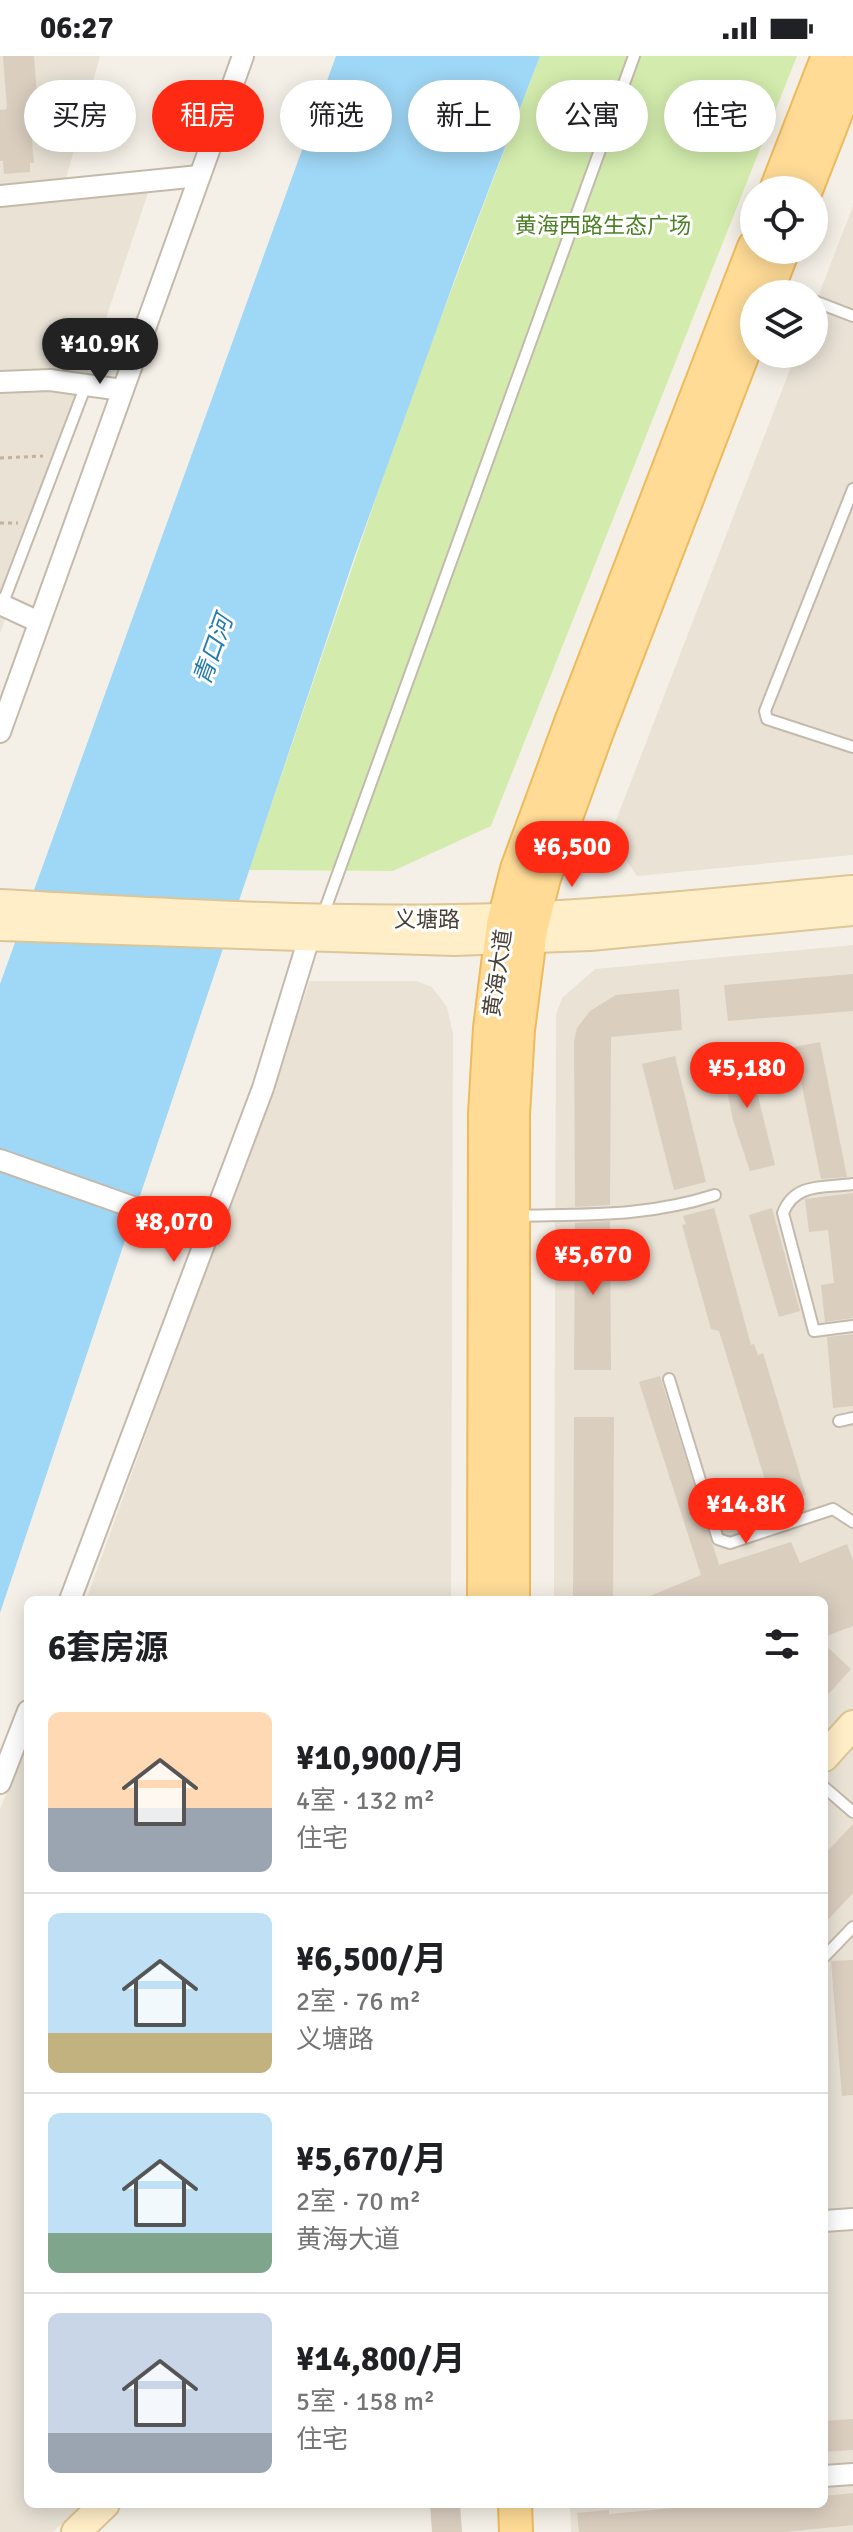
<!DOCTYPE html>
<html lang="zh">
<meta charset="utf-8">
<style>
:root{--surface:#fff;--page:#f2f2f2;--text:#202124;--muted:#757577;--line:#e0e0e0;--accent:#ff2a14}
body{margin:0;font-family:Signika,"Noto Sans SC",sans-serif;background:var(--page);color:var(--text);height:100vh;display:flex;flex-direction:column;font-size:30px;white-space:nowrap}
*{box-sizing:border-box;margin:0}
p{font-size:26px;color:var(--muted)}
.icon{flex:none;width:44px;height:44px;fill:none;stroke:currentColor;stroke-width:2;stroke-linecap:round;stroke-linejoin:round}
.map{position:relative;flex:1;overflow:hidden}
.drawer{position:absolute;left:24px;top:1540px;width:804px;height:912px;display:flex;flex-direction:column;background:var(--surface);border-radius:12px;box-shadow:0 4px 20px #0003}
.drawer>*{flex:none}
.banner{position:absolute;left:24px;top:24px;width:806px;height:72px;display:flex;gap:16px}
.controls{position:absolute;left:740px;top:120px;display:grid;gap:16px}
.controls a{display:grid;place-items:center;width:88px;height:88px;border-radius:50%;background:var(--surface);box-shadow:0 4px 20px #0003;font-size:40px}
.price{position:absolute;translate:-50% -68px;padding:0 18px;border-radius:28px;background:var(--accent);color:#fff;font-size:26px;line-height:52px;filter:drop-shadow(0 2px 4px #0008)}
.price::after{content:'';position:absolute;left:50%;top:48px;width:24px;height:18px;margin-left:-12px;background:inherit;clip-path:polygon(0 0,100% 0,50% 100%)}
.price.current{background:#222;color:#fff}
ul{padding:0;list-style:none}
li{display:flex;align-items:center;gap:24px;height:200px;padding:0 24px}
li+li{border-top:2px solid var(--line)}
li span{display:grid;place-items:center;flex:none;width:224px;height:160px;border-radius:12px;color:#555}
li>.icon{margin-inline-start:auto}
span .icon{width:96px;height:96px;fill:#fffc;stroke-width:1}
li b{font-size:34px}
h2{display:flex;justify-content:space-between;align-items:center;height:96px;padding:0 24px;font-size:34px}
.chip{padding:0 28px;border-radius:36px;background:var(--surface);box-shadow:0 4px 20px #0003;font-size:28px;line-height:72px}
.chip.current{background:var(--accent);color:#fff}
.status{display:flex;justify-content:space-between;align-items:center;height:56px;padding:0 40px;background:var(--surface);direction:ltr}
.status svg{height:22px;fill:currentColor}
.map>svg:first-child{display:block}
</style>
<div class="status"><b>06:27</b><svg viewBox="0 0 49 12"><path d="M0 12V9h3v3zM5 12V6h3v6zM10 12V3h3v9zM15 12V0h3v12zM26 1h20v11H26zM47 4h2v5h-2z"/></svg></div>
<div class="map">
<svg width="853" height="2476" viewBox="0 0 853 2476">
<rect width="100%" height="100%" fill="#f5f0e7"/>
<g fill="#e9e2d5">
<path d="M0,0h100l-36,130 89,-8 -153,456z"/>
<path d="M853,150v649l-216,21 -27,-40 186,-482h18v-47z"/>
<path d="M853,889v1587h-282l-1,-28h254v-904h-270l2,-585 6,-17 33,-29z"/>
<path d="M310,925h106l16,6 15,20 6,27 -2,566h-365z"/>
<path d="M28,1687v761h54l-29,28h-53v-723z"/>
</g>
<path fill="#d3ecad" d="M540,0h257l-306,770 -98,45 -144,-1 158,-463z"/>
<path fill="#9fd7f6" d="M336,0h204l-79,206 -107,296 -354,1055v-629z"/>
<g fill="#dacebf">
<path d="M3,0h31l3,40h-4l1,11h-5l5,56h-4v9l-26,2 -1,-13h-3v-51l7,-1z"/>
<path d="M853,918v37l-125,10 -4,-36z"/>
<path d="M679,933l3,41 -71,7 -1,168 -35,2 -1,-166 3,-13 13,-17 26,-16z"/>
<path d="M820,986l27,135 -26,2 -27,-132z"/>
<path d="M746,992l29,117 -25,6 -17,-51 -13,-66z"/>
<path d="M675,1000l31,126 -32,8 -32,-126z"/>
<path d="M853,1137v125l-28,4 -4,-37 13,-2 -6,-53 -19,2 -4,-33z"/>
<path d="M714,1152l37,137 3,-1 4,11 5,-2 43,142 -5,1 4,14 -28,9 -58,-188 -8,-2 -29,-104 4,-1 -3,-8z"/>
<path d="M772,1152l28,103 -21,6 -30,-102z"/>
<path d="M610,1165l1,149h-37l1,-147z"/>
<path d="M853,1278v72l-20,2 -6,-71z"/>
<path d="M660,1320l59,189 72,-23 9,21 47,-19 6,16v66l-29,11v-37h-184l61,-25 -62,-193z"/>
<path d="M574,1361h40l-1,183h-40z"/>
<path d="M824,1588l27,25 -27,30z"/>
<path d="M853,1768v69l-29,31v-69z"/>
<path d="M853,1904v135l-11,1 -11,-135z"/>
<path d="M853,2363v31l-29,2v-31z"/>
<path d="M853,2437v32l-67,7h-207l-2,-19 32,-3v4l108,-10h107v-8z"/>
<path d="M430,2448h30l2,28h-30z"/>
</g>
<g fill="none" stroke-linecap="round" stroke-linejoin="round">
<g stroke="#c4baac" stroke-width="14">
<g id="lane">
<path d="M774,228l24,10"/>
<path d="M814,245l39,15"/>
<path d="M853,433l-88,222 2,8 86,28"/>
<path d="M1,552l85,-223"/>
<path d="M323,859l311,-859"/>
<path d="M853,1128c-29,4 -58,-2 -70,29l31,118 39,-5"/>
<path d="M516,1160c72,-2 130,1 199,-21"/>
<path d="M669,1323l49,160 12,4 103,-34 20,13"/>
<path d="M839,1365l14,-3"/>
<path d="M824,1731l29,25"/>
<path d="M824,1901l29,-30"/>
</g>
</g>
<g stroke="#c4baac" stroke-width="24">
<g id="street">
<path d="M0,140l199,-20"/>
<path d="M0,326l50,-2 72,10"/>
<path d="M0,548l39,18"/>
<path d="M0,676l243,-676"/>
<path d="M0,1104l209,74"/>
<path d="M70,1544l193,-512 46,-150"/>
<path d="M0,1727l28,-72"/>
<path d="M824,2165l29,-2"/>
<path d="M824,2420l29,-2"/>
</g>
</g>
<g stroke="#dcc596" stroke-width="32">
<g id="secondary">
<path d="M0,848c151,8 303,18 454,15 134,-2 266,-17 399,-29"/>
<path d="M0,870l454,15 136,-5 263,-25"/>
<path d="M824,1701l29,-32"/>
<path d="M76,2476l29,-28"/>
</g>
</g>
<g stroke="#edba5d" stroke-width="36">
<g id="primary">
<path d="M776,134l52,-134"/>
<path d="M806,134l47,-120"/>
<path d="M766,238l17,-44"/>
<path d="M484,1544l1,-486 5,-86 13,-104 14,-55 54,-147 183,-475"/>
<path d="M513,1544v-485l5,-85 13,-101 13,-51 53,-146 157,-407"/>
<path d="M515,2448l1,28"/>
</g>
</g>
<g stroke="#c4b299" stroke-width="3" stroke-dasharray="4 4" stroke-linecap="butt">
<path d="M0,402l43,-2"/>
<path d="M0,467h18"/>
</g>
<use href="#lane" stroke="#fff" stroke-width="10"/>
<use href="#street" stroke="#fff" stroke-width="20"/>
<use href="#secondary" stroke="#ffeec7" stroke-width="28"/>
<use href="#primary" stroke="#ffdb96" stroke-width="32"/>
</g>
<g text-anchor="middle" stroke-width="6" stroke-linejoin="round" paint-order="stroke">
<g font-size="22" fill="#4c8024" stroke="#fff">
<text x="603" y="177">黄海西路生态广场</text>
</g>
<g font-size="22" fill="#494035" stroke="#fff">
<text x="427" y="871">义塘路</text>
<text transform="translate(497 917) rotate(-82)" y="8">黄海大道</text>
</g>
<g font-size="24" font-style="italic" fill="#247aad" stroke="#fff">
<text transform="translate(213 594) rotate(-70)" y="8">青口河</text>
</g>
</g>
</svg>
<div class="controls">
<a><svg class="icon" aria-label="locate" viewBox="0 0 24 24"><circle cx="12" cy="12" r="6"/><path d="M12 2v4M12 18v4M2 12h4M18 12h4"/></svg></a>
<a><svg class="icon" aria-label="layers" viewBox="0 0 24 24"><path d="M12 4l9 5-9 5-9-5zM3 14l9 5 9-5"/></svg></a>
</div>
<b class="price current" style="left:100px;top:330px">¥10.9K</b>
<b class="price" style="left:572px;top:833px">¥6,500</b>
<b class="price" style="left:747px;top:1054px">¥5,180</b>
<b class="price" style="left:174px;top:1208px">¥8,070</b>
<b class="price" style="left:593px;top:1241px">¥5,670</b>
<b class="price" style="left:746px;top:1490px">¥14.8K</b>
<div class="banner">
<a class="chip">买房</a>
<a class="chip current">租房</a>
<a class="chip">筛选</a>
<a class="chip">新上</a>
<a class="chip">公寓</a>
<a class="chip">住宅</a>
</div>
<section class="drawer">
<h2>6套房源<svg class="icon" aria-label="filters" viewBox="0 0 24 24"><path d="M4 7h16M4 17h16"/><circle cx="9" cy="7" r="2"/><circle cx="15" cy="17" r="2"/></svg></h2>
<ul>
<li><span style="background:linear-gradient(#ffd9b3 60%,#9aa5b1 0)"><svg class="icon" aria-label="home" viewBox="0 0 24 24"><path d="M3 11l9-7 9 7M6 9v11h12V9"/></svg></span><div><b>¥10,900/月</b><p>4室 · 132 m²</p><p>住宅</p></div></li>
<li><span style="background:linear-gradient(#bfe0f5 75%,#c2b280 0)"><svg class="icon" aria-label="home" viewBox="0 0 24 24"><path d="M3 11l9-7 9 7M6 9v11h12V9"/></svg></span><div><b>¥6,500/月</b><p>2室 · 76 m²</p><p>义塘路</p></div></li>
<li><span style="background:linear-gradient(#bfe0f5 75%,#7fa58c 0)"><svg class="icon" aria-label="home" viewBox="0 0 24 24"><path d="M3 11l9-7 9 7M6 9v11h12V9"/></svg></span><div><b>¥5,670/月</b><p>2室 · 70 m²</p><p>黄海大道</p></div></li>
<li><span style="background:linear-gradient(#c9d6e8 75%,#9aa5b1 0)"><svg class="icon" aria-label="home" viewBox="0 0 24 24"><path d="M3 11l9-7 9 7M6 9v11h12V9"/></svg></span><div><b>¥14,800/月</b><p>5室 · 158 m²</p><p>住宅</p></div></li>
</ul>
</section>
</div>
